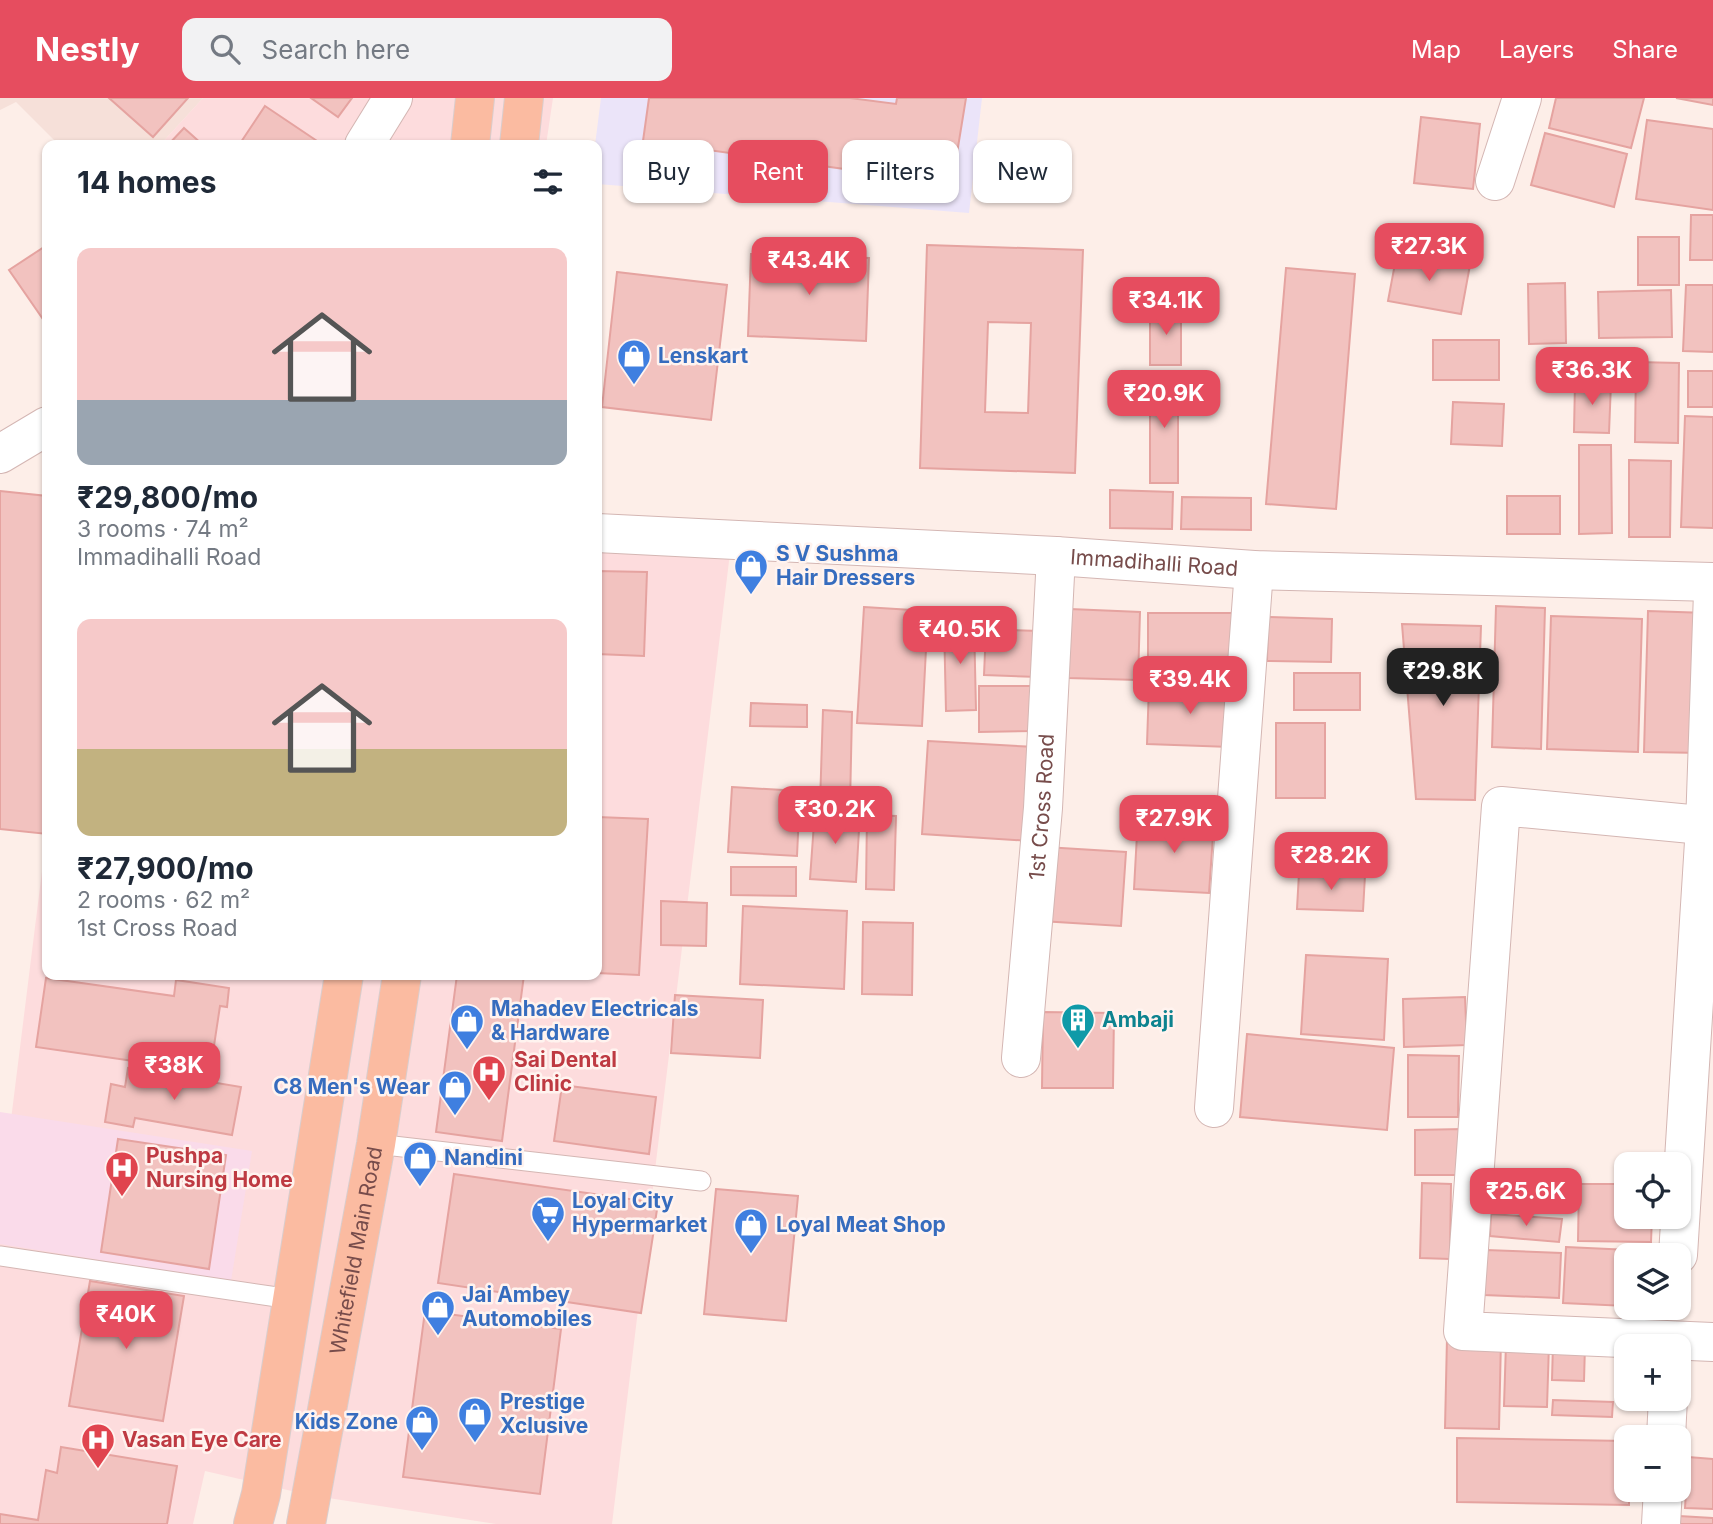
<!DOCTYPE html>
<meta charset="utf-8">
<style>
:root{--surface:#fff;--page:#f2f2f3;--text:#1f2937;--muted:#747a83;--accent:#e64d5f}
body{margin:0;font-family:Inter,sans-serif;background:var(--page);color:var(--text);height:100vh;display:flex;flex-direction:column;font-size:26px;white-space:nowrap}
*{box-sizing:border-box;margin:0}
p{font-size:23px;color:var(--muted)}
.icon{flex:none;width:38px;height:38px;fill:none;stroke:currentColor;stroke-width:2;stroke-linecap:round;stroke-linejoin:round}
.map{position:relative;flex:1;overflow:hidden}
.side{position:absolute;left:42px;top:42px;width:560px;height:840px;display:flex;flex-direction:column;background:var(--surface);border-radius:14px;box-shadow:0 2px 5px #0004}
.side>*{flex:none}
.banner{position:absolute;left:623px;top:42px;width:665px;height:63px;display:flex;gap:14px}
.tools{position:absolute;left:1614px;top:1054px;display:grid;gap:14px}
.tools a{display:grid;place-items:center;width:77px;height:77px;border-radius:14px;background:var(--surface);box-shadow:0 2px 5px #0004;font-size:35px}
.price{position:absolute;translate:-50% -60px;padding:0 16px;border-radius:14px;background:var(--accent);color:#fff;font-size:23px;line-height:46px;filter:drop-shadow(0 2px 4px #0008)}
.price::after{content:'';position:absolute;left:50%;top:42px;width:21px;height:16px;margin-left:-10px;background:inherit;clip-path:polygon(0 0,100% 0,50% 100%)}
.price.active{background:#222;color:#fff}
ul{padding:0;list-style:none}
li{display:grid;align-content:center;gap:14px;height:371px;padding:0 35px}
li span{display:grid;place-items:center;height:217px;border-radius:14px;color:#555}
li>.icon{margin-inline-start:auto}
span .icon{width:126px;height:126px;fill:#fffc;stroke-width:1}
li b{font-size:30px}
h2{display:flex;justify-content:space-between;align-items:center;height:84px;padding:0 35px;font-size:30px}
.pill{padding:0 24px;border-radius:14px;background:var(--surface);box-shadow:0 2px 5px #0004;font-size:24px;line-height:63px}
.pill.active{background:var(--accent);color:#fff}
header{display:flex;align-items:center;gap:42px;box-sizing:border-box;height:98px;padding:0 35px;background:var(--accent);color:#fff}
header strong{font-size:33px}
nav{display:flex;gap:38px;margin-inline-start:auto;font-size:24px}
.search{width:490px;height:63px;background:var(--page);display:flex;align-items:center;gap:18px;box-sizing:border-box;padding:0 24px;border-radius:14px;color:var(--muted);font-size:26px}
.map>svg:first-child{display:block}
</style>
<header>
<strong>Nestly</strong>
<div class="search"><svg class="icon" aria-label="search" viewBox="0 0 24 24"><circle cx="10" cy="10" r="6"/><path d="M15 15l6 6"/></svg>Search here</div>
<nav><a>Map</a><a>Layers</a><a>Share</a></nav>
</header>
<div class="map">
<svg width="1713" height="1426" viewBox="0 0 1713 1426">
<rect width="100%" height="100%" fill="#fdeee8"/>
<path fill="#f6e0d9" d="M0,0h203l-43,47h-101l-43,-43 -16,8z"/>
<g fill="#fddcdd">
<path d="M203,0h350l-7,47h-386z"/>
<path d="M597,451l133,4 -118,971h-116l-187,-29 -104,-24 -12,53h-193v-316l45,-361 2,-1v129h550z"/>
</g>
<path fill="#ebe4f9" d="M601,0h381l-13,115 -372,-29 -2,-39z"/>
<path fill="#fadbea" d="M0,1014l252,39 -21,130 -231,-37z"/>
<g fill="#f2c2bf" stroke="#e5a3a0" stroke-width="2" fill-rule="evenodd">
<path d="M109,0h79l-35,39z"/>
<path d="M311,0h41l-14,19z"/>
<path d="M649,0h201l46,6 1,-6h69l-14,86 -309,-43z"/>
<path d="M1556,0h88l-13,50 -82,-20z"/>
<path d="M1676,0h37v7z"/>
<path d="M265,8l58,39h-84z"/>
<path d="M1421,19l59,7 -7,65 -59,-6z"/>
<path d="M1647,22l66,9v81l-77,-11z"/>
<path d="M184,30l19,17h-35z"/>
<path d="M1545,35l82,21 -13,53 -83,-22z"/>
<path d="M1691,117h22v45h-23z"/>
<rect x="1638" y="139" width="41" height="48"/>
<path d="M47,147v80l-38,-55z"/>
<path d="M927,147l156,5 -8,223 -155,-5zM988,224l43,1 -3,90 -43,-1z"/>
<path d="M1397,155l73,12 -9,49 -73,-13z"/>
<path d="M751,156l118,4 -3,83 -118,-5z"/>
<path d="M1286,170l69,6 -19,235 -70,-5z"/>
<path d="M617,174l110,13 -16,135 -109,-13z"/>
<path d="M1565,185l1,60 -37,1 -1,-60z"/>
<path d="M1686,187h27v67l-30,-1z"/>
<path d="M1671,192l1,47 -73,1 -1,-46z"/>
<rect x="1150" y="211" width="31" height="56"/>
<rect x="1433" y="242" width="66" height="40"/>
<path d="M1636,264l43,1 -1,80 -43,-1z"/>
<rect x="1688" y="273" width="25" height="36"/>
<rect x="1150" y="280" width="28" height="105"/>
<path d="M1575,284l36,1 -2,50 -35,-1z"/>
<path d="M1453,304l51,2 -2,42 -51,-2z"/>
<path d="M1685,318l28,1v111l-32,-1z"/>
<path d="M1579,347h32l1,88 -33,1z"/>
<path d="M1629,362l42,1 -1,76h-41z"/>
<path d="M1110,392l63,2 -1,37 -62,-1z"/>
<path d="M0,393l47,5v338l-47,-5z"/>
<rect x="1507" y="398" width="53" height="38"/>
<path d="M1182,399l69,1v32l-70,-1z"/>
<path d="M597,473l50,1 -3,84 -47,-2z"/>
<path d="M1496,508l49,2 -4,141 -49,-2z"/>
<path d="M864,509l64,4 -6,115 -65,-3z"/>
<path d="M1070,511l70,3 -2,68 -70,-2z"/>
<path d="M1648,513l59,2 -4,140 -59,-1z"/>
<rect x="1148" y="515" width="91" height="62"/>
<path d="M1551,518l91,3 -4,133 -91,-3z"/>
<path d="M1268,519l64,2 -1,43 -64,-1z"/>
<path d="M944,524h30l2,88 -30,1z"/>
<path d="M1402,526l79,2 -6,174 -59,-1z"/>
<path d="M986,531l53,2 -1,46 -54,-2z"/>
<rect x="1294" y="575" width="66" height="37"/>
<path d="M979,588h56v45l-56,1z"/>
<path d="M1149,588l83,3 -2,58 -83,-3z"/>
<path d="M751,605l56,2v22l-57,-1z"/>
<path d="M823,612l29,2 -2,93 -30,-1z"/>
<rect x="1276" y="625" width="49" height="75"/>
<path d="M928,643l108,6 -5,94 -109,-7z"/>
<path d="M732,689l68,4 -3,65 -69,-4z"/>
<path d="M815,711l45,3 -4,70 -46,-3z"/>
<path d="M867,717l29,1 -2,74 -28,-1z"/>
<path d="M1138,718l76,5 -5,72 -75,-4z"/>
<path d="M597,719l51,2 -9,156 -42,-2z"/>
<path d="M1045,749l81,5 -5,74 -80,-5z"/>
<path d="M731,769h65v29l-65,-1z"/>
<path d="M1299,775l66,2 -2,36 -66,-2z"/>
<path d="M661,803l46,2 -1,43 -45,-1z"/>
<path d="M743,808l104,5 -3,78 -104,-5z"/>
<path d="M863,824l50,1 -1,72 -50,-1z"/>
<path d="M1306,857l82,4 -4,81 -83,-6z"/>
<path d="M457,877h67l-22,166 -66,-9z"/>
<path d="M46,880l128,18 2,-16 53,8 -2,19 -7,-1 -10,66 -174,-25z"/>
<path d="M675,897l88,5 -3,58 -89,-5z"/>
<path d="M1465,899l2,48 -63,2 -1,-48z"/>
<path d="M1043,914l71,1 -1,75h-71z"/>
<path d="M1247,936l147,14 -7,82 -147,-13z"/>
<path d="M1408,957l51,1 -1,61h-50z"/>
<path d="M128,970l113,19 -9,48 -97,-17 -2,9 -28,-5 6,-38 14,3z"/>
<path d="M562,987l94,12 -7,57 -95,-13z"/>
<path d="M1462,1031v46h-47v-45z"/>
<path d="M118,1041l108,16 -17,114 -108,-17z"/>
<path d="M454,1076l204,29 -17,110 -203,-30z"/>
<path d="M1422,1085l29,1 -1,75 -30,-1z"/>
<path d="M1579,1086h47v32h26l-1,26 -73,-1z"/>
<path d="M716,1091l82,7 -12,125 -82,-7z"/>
<path d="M1491,1116l71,5 -3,23 -69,-6z"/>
<path d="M1566,1149l85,4v4h-25v51l-63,-3z"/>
<path d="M1486,1152l75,3 -2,45 -75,-3z"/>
<path d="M90,1183l94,15 -21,125 -94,-15z"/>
<path d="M425,1213l136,18 -21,165 -137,-17z"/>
<path d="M1447,1240l54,1 -2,90 -54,-1z"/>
<path d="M1506,1245l43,1 -2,63 -43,-1z"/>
<path d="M1553,1246l32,1 -1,36 -32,-1z"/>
<path d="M1553,1302l60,2 -1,15 -60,-2z"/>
<path d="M1457,1340l169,3v48h3v16l-172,-3z"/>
<path d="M61,1349l116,19 -10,58h-167v-10l38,6 8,-50 11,3z"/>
<path d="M1688,1359l25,2v50l-28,-1z"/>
<path d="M1679,1418l34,2v6h-34z"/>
</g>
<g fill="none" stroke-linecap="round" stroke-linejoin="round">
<g stroke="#d4b6b3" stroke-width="21">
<g id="service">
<path d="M376,1046l325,37"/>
<path d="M0,1158l291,43"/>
</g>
</g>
<g stroke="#d4b6b3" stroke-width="40">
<g id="minor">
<path d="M364,47l29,-47"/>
<path d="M1495,83l27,-83"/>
<path d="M0,356l47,-28"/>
<path d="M1713,728l-212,-20 -38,525 250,11"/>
<path id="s1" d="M1021,960l22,-250 13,-252"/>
<path d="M1214,1010l40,-538"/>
<path d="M1678,1157l27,-429 8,-234"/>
<path d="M1666,1339l2,-39"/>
<path d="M1661,1426l2,-35"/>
</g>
</g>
<g stroke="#d4b6b3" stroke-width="40">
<g id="tertiary">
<path id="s2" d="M597,435l459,23 198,14 459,12"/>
</g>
</g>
<g stroke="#d9cdcd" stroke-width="40">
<g id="primary">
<path d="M470,47l5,-47"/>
<path d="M519,47l5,-47"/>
<path d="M253,1426l8,-30 83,-519"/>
<path id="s3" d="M306,1426l70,-380 26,-169"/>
</g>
</g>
<use href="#service" stroke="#fff" stroke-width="19"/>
<use href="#minor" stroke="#fff" stroke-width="38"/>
<use href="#tertiary" stroke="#fff" stroke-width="38"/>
<use href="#primary" stroke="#fbbba1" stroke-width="38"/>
</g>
<defs>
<g id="shop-pin" transform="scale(1.75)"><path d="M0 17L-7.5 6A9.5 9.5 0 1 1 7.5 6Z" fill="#3f7fe0" stroke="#fff3ef"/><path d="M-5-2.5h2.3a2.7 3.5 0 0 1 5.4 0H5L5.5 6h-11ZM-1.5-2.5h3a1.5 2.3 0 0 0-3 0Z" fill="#fff"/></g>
<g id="building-pin" transform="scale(1.75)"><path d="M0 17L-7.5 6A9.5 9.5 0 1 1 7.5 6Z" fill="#0f9aa8" stroke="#fff3ef"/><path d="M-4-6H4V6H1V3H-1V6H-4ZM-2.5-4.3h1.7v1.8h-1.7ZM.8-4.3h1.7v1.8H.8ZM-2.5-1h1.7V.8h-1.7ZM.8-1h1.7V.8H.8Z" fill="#fff"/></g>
<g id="hospital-pin" transform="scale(1.75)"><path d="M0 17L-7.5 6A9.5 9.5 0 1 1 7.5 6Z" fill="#e0444e" stroke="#fff3ef"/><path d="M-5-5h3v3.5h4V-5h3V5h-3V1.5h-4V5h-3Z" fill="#fff"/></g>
<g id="supermarket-pin" transform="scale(1.75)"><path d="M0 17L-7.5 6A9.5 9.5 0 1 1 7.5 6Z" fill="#3f7fe0" stroke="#fff3ef"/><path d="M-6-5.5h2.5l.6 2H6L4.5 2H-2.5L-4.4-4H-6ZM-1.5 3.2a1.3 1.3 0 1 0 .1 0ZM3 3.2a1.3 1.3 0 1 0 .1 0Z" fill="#fff"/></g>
</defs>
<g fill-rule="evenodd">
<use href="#shop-pin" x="634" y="258"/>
<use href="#shop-pin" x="751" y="468"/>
<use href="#building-pin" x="1078" y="922"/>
<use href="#shop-pin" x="467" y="923"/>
<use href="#hospital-pin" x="489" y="974"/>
<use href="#shop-pin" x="455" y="989"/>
<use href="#shop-pin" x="420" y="1060"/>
<use href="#hospital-pin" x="122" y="1070"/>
<use href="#supermarket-pin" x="548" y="1115"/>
<use href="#shop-pin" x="751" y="1127"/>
<use href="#shop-pin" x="438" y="1209"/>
<use href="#shop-pin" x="475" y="1316"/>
<use href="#shop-pin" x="422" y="1324"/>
<use href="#hospital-pin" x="98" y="1342"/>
</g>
<g text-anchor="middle" stroke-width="5" stroke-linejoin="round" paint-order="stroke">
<g font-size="21" font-weight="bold" fill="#366cbe" stroke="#fff3ef" text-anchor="start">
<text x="658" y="265">Lenskart</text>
<text x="776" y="463">S V Sushma<tspan x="776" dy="24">Hair Dressers</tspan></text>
<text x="491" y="918">Mahadev Electricals<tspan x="491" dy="24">&amp; Hardware</tspan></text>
<text x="430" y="996" text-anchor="end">C8 Men's Wear</text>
<text x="444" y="1067">Nandini</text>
<text x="572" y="1110">Loyal City<tspan x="572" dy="24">Hypermarket</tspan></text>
<text x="776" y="1134">Loyal Meat Shop</text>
<text x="462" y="1204">Jai Ambey<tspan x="462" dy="24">Automobiles</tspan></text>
<text x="500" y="1311">Prestige<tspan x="500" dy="24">Xclusive</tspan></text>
<text x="398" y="1331" text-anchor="end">Kids Zone</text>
</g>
<g font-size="21" fill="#774c4b" stroke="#fff3ef">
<text dy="7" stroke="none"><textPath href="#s2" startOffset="558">Immadihalli Road</textPath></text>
<text dy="7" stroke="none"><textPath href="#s1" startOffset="252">1st Cross Road</textPath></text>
<text dy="7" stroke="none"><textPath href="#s3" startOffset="278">Whitefield Main Road</textPath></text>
</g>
<g font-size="21" font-weight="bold" fill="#0d838f" stroke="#fff3ef" text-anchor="start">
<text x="1102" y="929">Ambaji</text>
</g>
<g font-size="21" font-weight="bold" fill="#be3a42" stroke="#fff3ef" text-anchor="start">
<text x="514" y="969">Sai Dental<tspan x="514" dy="24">Clinic</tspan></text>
<text x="146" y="1065">Pushpa<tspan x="146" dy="24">Nursing Home</tspan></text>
<text x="122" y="1349">Vasan Eye Care</text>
</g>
</g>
</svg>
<div class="tools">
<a><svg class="icon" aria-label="locate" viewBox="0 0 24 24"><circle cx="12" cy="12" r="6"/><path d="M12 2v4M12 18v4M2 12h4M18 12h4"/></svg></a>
<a><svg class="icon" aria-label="layers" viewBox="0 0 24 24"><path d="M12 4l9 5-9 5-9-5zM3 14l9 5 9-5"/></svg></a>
<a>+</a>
<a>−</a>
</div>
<b class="price" style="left:1429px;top:185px">₹27.3K</b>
<b class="price" style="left:809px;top:199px">₹43.4K</b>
<b class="price" style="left:1166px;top:239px">₹34.1K</b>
<b class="price" style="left:1592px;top:309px">₹36.3K</b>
<b class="price" style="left:1164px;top:332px">₹20.9K</b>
<b class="price" style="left:960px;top:568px">₹40.5K</b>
<b class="price active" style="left:1443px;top:610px">₹29.8K</b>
<b class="price" style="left:1190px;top:618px">₹39.4K</b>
<b class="price" style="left:835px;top:748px">₹30.2K</b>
<b class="price" style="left:1174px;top:757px">₹27.9K</b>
<b class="price" style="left:1331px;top:794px">₹28.2K</b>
<b class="price" style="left:174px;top:1004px">₹38K</b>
<b class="price" style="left:1526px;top:1130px">₹25.6K</b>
<b class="price" style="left:126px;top:1253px">₹40K</b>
<div class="banner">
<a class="pill">Buy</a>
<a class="pill active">Rent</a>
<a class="pill">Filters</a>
<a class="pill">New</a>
</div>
<section class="side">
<h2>14 homes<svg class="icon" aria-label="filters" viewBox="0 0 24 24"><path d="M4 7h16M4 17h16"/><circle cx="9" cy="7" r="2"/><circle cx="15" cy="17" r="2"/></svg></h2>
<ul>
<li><span style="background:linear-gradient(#f6c9c9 70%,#9aa5b1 0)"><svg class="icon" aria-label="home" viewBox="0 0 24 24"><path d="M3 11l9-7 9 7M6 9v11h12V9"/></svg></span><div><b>₹29,800/mo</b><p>3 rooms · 74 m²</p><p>Immadihalli Road</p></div></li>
<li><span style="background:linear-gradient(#f6c9c9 60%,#c2b280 0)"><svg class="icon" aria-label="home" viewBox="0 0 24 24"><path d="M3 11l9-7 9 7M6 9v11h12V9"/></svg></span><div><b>₹27,900/mo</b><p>2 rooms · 62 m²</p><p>1st Cross Road</p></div></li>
</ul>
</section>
</div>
